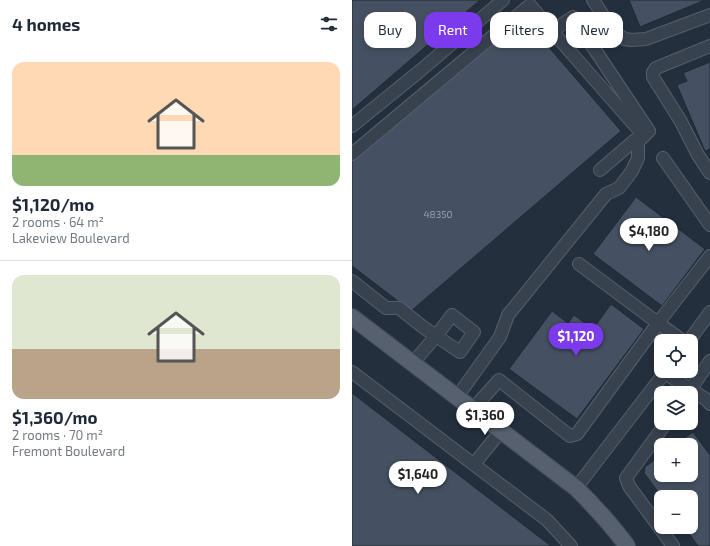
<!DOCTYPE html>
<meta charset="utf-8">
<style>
:root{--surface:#fff;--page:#f2f2f3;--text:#1f2937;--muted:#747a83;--line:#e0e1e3;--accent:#7c3aed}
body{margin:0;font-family:"Exo 2",sans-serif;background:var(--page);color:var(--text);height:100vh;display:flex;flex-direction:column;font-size:15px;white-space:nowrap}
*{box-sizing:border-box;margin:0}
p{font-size:13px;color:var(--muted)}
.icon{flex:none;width:22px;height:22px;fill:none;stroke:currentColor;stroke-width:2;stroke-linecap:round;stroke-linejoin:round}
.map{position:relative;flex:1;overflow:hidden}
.panel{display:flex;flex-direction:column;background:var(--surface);width:352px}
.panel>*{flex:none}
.guide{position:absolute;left:12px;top:12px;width:286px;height:36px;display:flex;gap:8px}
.buttons{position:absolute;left:302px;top:334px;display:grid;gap:8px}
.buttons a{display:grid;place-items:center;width:44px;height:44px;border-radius:8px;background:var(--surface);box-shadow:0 2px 6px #0003;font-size:20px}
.price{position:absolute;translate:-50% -34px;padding:0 9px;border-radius:14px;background:#fff;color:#222;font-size:13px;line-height:26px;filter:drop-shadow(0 1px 2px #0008)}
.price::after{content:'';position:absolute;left:50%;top:24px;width:12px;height:9px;margin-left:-6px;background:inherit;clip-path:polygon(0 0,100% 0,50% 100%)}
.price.current{background:var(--accent);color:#fff}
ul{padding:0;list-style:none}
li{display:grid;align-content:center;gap:8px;height:212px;padding:0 12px}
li+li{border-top:1px solid var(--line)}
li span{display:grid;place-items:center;height:124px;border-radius:12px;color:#555}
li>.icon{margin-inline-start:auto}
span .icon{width:72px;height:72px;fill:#fffc;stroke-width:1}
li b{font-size:17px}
h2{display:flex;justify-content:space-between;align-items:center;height:48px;padding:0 12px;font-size:17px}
.chip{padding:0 14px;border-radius:12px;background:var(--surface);box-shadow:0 2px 6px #0003;font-size:14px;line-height:36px}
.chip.current{background:var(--accent);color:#fff}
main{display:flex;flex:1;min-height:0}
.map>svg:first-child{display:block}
</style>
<main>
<section class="panel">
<h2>4 homes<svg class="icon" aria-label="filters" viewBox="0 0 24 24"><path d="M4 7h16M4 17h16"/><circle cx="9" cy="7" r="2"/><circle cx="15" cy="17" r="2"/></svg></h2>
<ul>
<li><span style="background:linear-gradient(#ffd9b3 75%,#8fb573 0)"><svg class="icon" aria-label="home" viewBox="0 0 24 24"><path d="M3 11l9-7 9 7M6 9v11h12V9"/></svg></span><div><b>$1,120/mo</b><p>2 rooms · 64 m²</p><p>Lakeview Boulevard</p></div></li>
<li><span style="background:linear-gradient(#dfe7d0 60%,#b9a48a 0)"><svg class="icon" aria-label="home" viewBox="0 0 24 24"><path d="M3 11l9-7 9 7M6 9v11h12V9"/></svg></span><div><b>$1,360/mo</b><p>2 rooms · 70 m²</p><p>Fremont Boulevard</p></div></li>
</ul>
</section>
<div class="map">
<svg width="358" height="546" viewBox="0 0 358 546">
<rect width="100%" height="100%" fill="#242f3e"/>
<g fill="#455162" stroke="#1f2835">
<path d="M0,0h128l-128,110z"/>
<path d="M277,0h76l-65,27z"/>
<path d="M170,16l99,115 -210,180 -59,-45v-105z"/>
<path d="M358,62v88v-1l-5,2 -28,-66 10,-4 -4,-8z"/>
<path d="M284,197l69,52 -43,57 -69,-52z"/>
<path d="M259,304l33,25 -67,90 -68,-50 43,-58 16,12 6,-8 19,14z"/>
<path d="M0,393l199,153h-199z"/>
<path d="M341,432l17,23v91h-12l-14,-19h7v-30h-29l-18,-24 1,-6 16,-12v20h30v-30h-16z"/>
</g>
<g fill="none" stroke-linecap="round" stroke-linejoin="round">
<g stroke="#565f6c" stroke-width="14">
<g id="minor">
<path d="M241,0l21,32 11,7 6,1 15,-1 64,-24"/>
<path d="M200,31l92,105"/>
<path d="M358,46l-54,22 -3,4v5l27,43 18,35 12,18"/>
<path d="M0,126l69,-56 82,-70"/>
<path d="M0,154l178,-149 22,26 21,-14 76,114 -11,11v16l-6,13 -13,17 -13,6 -98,121 -8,22 -43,60"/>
<path d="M311,158l47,67"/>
<path d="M248,170l35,-30 3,2"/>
<path d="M0,281l34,27h13l24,19 13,9 -23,27"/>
<path d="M100,315l22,17 -14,20 -24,-16z"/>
<path d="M331,341l-25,-18 52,-67"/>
<path d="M337,341l21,-29"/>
<path d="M0,372l195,148 24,26"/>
<path d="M313,373l42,27 3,4"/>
<path d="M336,393l22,-32"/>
<path d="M121,409l26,-29 71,56 7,-2 81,-111 -79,-59"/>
<path d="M314,423l-40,55 3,8 44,60"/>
<path d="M122,464l27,-33"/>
<path d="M224,488l90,-117"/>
</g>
</g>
<g stroke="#414a57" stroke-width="18">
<path id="major" d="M0,317l224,171c19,19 36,37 51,58"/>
</g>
<use href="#minor" stroke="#38414e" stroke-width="12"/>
<use href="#major" stroke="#56606e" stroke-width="16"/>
</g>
<g text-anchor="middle" stroke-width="3.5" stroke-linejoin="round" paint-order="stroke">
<g font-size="10" fill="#98a1af">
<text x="86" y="218">48350</text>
</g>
</g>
</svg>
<div class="buttons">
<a><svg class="icon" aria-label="locate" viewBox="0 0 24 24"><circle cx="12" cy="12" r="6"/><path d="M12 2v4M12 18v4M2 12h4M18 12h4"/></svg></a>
<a><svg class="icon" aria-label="layers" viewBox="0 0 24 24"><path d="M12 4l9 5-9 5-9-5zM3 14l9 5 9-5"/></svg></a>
<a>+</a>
<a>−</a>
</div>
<b class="price" style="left:297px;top:252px">$4,180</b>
<b class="price current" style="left:224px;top:357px">$1,120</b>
<b class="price" style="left:133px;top:436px">$1,360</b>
<b class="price" style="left:66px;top:495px">$1,640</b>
<div class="guide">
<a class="chip">Buy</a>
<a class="chip current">Rent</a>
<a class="chip">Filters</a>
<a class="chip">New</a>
</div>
</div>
</main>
